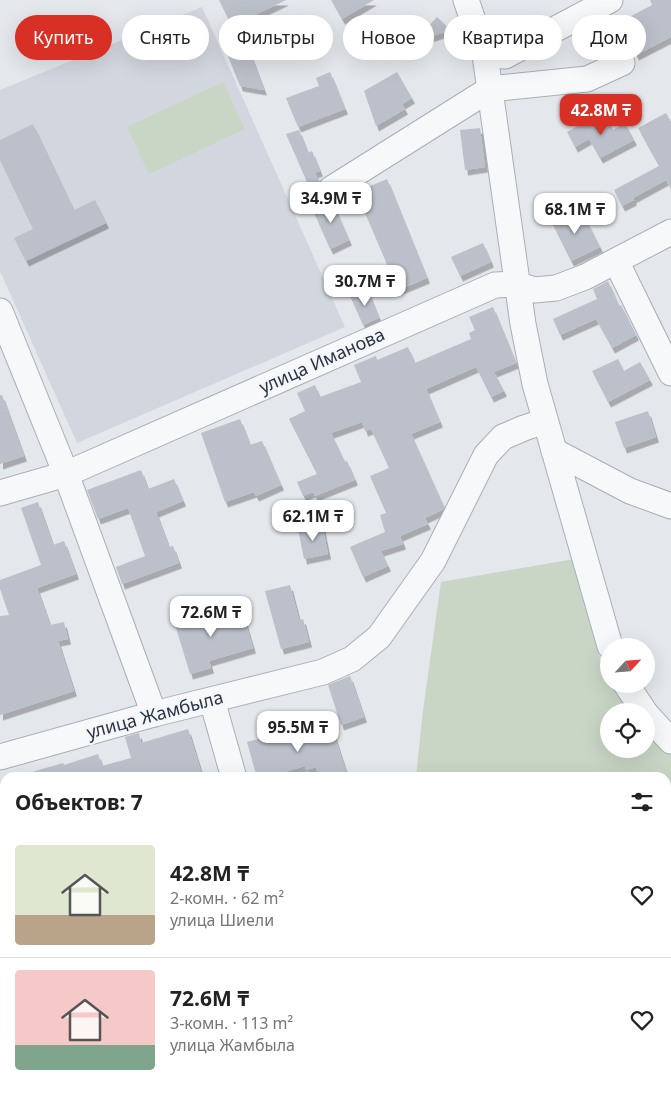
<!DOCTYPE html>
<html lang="ru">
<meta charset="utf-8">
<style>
:root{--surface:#fff;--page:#f2f2f2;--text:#222;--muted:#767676;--line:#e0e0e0;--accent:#d93025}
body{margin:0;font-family:"Noto Sans",sans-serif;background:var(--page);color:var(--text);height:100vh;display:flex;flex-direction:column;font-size:19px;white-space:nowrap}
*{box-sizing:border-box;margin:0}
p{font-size:16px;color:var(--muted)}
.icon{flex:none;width:28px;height:28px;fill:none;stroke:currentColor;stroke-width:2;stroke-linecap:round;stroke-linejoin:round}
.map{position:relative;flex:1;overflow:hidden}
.side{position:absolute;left:0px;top:772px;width:671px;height:321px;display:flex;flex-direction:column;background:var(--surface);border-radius:15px 15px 0 0;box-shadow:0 5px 20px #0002}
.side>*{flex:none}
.top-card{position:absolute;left:15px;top:15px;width:641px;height:45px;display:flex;gap:10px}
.needle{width:32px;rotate:64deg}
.controls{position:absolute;left:600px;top:638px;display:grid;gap:10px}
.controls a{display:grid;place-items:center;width:55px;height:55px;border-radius:50%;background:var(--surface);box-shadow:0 5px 20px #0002;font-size:25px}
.price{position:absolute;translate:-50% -42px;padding:0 11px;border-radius:10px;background:#fff;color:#222;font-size:16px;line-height:32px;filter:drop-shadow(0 1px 2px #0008)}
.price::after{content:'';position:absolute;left:50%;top:30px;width:15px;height:11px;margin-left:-8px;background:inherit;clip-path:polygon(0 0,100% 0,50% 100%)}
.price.on{background:var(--accent);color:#fff}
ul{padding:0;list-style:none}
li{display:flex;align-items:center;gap:15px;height:125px;padding:0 15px}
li+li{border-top:1px solid var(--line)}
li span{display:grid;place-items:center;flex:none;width:140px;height:100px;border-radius:5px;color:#555}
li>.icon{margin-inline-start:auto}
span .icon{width:60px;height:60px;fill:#fffc;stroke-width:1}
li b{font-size:21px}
h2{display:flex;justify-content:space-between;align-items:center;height:60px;padding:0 15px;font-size:21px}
.pill{padding:0 18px;border-radius:22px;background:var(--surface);box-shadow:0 5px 20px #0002;font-size:18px;line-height:45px}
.pill.on{background:var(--accent);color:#fff}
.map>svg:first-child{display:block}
</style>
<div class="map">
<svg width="671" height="1093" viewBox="0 0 671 1093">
<defs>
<filter id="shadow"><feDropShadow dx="3" dy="5.5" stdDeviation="0" flood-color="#0004"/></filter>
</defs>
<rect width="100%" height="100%" fill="#e4e7ec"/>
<path fill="#d2d6de" d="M202,7l143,320 -268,116 -77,-172v-181z"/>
<g fill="#c9d6c5">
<path d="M223,82l22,47 -96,45 -22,-47z"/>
<path d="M574,559l30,114 5,6v5h4l23,27h-27v38h37v-26l25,27v343h-286l1,-4h280v-311l-250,-1 7,-67 18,-128z"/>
</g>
<g fill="#bbc0ca" filter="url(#shadow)">
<path d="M219,0h67l-54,26z"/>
<path d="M331,0h43l-32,19z"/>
<path d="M650,0h21v37l-35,18 -16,-33 32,-17z"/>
<path d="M437,17l14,13 -37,12z"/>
<path d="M241,28l23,62 -24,-4 -20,-50z"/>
<path d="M330,72l15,37 -47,18 -12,-29 33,-12 -3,-8z"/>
<path d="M397,72l15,26 -10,6 3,5 -29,17 -12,-35z"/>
<path d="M666,113l5,9v67l-5,-9 -33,18 1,2 -12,6 -8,-16 45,-24 -21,-38z"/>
<path d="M599,114l6,9 3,-2 5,9 12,-7 9,17 -34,18 -11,-19 -14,8 -8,-15z"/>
<path d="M33,124l41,86 21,-10 11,23 -80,38 -12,-23 19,-9 -33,-69v-20z"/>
<path d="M480,128l5,39 -20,3 -5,-40z"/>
<path d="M299,130l9,23 4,-2 8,20 -5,2 4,9 -2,5 -7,2 -24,-55z"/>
<path d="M387,179l40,99 -29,12 -42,-98z"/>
<path d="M327,202l6,1 16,37 -19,9 -18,-41z"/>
<path d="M578,208l8,16 2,-1 12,24 -29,14 -20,-40z"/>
<path d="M483,243l8,19 -31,14 -9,-19z"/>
<path d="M608,281l11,25 2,-1 15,30 -24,13 -16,-29 -36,16 -7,-16 44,-20 -4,-10z"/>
<path d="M367,288l12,30 -16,7 -13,-29z"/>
<path d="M493,307l23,56 -22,9 10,19 -13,6 -15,-30 -50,22 14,33 -29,12 33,73 -2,3 -17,8 3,6 -28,12 3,8 -22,7 7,15 -25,11 -13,-30 35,-15 -5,-17 6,-2 -16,-37 19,-8 -18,-39 -6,2 -3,-9 -31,11 14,29 2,-1 8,19 -40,16 -2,-4 -10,4 -6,-14 20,-8 -28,-55 16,-8 -8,-18 18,-8 5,12 41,-15 -7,-17 22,-9 1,4 31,-13 7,16 56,-24 -2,-6 6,-3 -6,-13z"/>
<path d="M618,359l6,12 16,-9 10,18 -42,22 -16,-31z"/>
<path d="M0,395h2l22,61 -24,8z"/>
<path d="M648,411l8,26 -32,11 -9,-26z"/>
<path d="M240,419l10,26 12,-4 19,44 -25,11 -2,-4 -29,10 -24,-69z"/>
<path d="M141,470l7,19 26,-10 9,22 -27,11 13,35 4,-1 6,17 -57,21 -6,-17 29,-11 -17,-48 -30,11 -11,-29z"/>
<path d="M38,502l15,43 11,-4 12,33 -39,14 13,37 14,-3 4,17 -10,2 16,50 -74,24v-99l9,-1 -9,-26v-9l41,-15 -20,-57z"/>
<path d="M322,524l6,30 -24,5 -6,-30z"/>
<path d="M290,585l9,35 4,-1 6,23 -28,7 -16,-58z"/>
<path d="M207,608l4,13 31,-10 11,37 -44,13 2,7 -21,6 -17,-56z"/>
<path d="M350,676l14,41 -23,8 -13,-40z"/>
<path d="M312,722l2,8 17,-5 17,53h-28l-4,-11 -10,3 -1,-4 -42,12h-6l-10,-36 53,-14v-2z"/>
<path d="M188,729l15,49h-15l-2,-7 -21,7h-139l-1,-4 38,-11 1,2 34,-11 4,12 29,-8 -6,-21 14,-4 2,10z"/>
</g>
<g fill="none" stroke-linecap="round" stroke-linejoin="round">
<g stroke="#a9aeb7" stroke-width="27">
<g id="minor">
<path d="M466,0l19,55 38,269 12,60 75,262"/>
<path d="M485,55l20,1 105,-56"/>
<path d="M331,189l159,-100 97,-10 35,-16"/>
<path d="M616,261l55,112"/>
<path d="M0,311l66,163 88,240"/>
<path d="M554,451l76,40 41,15"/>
<path d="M0,493l66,-19 429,-189 22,-1 17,6 22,-2 29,-11 86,-45"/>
<path d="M626,684l18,27"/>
<path d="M212,700l22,78"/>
<path d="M646,714l25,27"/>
<path d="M0,757l154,-43 169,-42 29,-13 27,-22 54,-76 53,-106 17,-18 21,-9 21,-7"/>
<path d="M0,1001l5,-2"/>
<path d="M308,1093l2,-4"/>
</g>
</g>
<use href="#minor" stroke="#f7f8fa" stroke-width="25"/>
</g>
<g text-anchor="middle" stroke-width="5" stroke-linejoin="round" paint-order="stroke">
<g font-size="18" fill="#2b3445" stroke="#f4f6f9">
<text transform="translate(322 361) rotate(-24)" y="6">улица Иманова</text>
<text transform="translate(155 715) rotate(-15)" y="6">улица Жамбыла</text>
</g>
</g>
</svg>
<div class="controls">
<a><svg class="needle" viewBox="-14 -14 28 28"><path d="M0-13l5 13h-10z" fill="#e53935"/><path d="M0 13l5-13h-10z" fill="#767676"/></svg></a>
<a><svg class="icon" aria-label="locate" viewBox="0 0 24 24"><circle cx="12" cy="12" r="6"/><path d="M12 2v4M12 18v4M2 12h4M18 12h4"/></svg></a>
</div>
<b class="price on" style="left:601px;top:136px">42.8M ₸</b>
<b class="price" style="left:331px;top:224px">34.9M ₸</b>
<b class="price" style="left:575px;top:235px">68.1M ₸</b>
<b class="price" style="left:365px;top:307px">30.7M ₸</b>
<b class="price" style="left:313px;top:542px">62.1M ₸</b>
<b class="price" style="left:211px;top:638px">72.6M ₸</b>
<b class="price" style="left:298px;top:753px">95.5M ₸</b>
<div class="top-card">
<a class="pill on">Купить</a>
<a class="pill">Снять</a>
<a class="pill">Фильтры</a>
<a class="pill">Новое</a>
<a class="pill">Квартира</a>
<a class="pill">Дом</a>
</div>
<section class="side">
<h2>Объектов: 7<svg class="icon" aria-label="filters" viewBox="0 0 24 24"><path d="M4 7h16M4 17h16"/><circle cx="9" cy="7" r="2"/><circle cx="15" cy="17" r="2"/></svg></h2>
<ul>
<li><span style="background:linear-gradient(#dfe7d0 70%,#b9a48a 0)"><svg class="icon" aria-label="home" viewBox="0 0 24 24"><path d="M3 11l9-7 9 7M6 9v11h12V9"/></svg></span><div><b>42.8M ₸</b><p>2-комн. · 62 m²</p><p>улица Шиели</p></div><svg class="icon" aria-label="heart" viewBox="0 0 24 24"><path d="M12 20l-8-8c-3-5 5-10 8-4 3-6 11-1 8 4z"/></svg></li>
<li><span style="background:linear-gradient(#f6c9c9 75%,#7fa58c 0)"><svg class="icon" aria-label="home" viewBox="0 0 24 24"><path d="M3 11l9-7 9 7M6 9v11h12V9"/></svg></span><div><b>72.6M ₸</b><p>3-комн. · 113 m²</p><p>улица Жамбыла</p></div><svg class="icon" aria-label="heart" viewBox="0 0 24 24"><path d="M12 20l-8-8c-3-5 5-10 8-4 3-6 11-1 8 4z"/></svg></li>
</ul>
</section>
</div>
